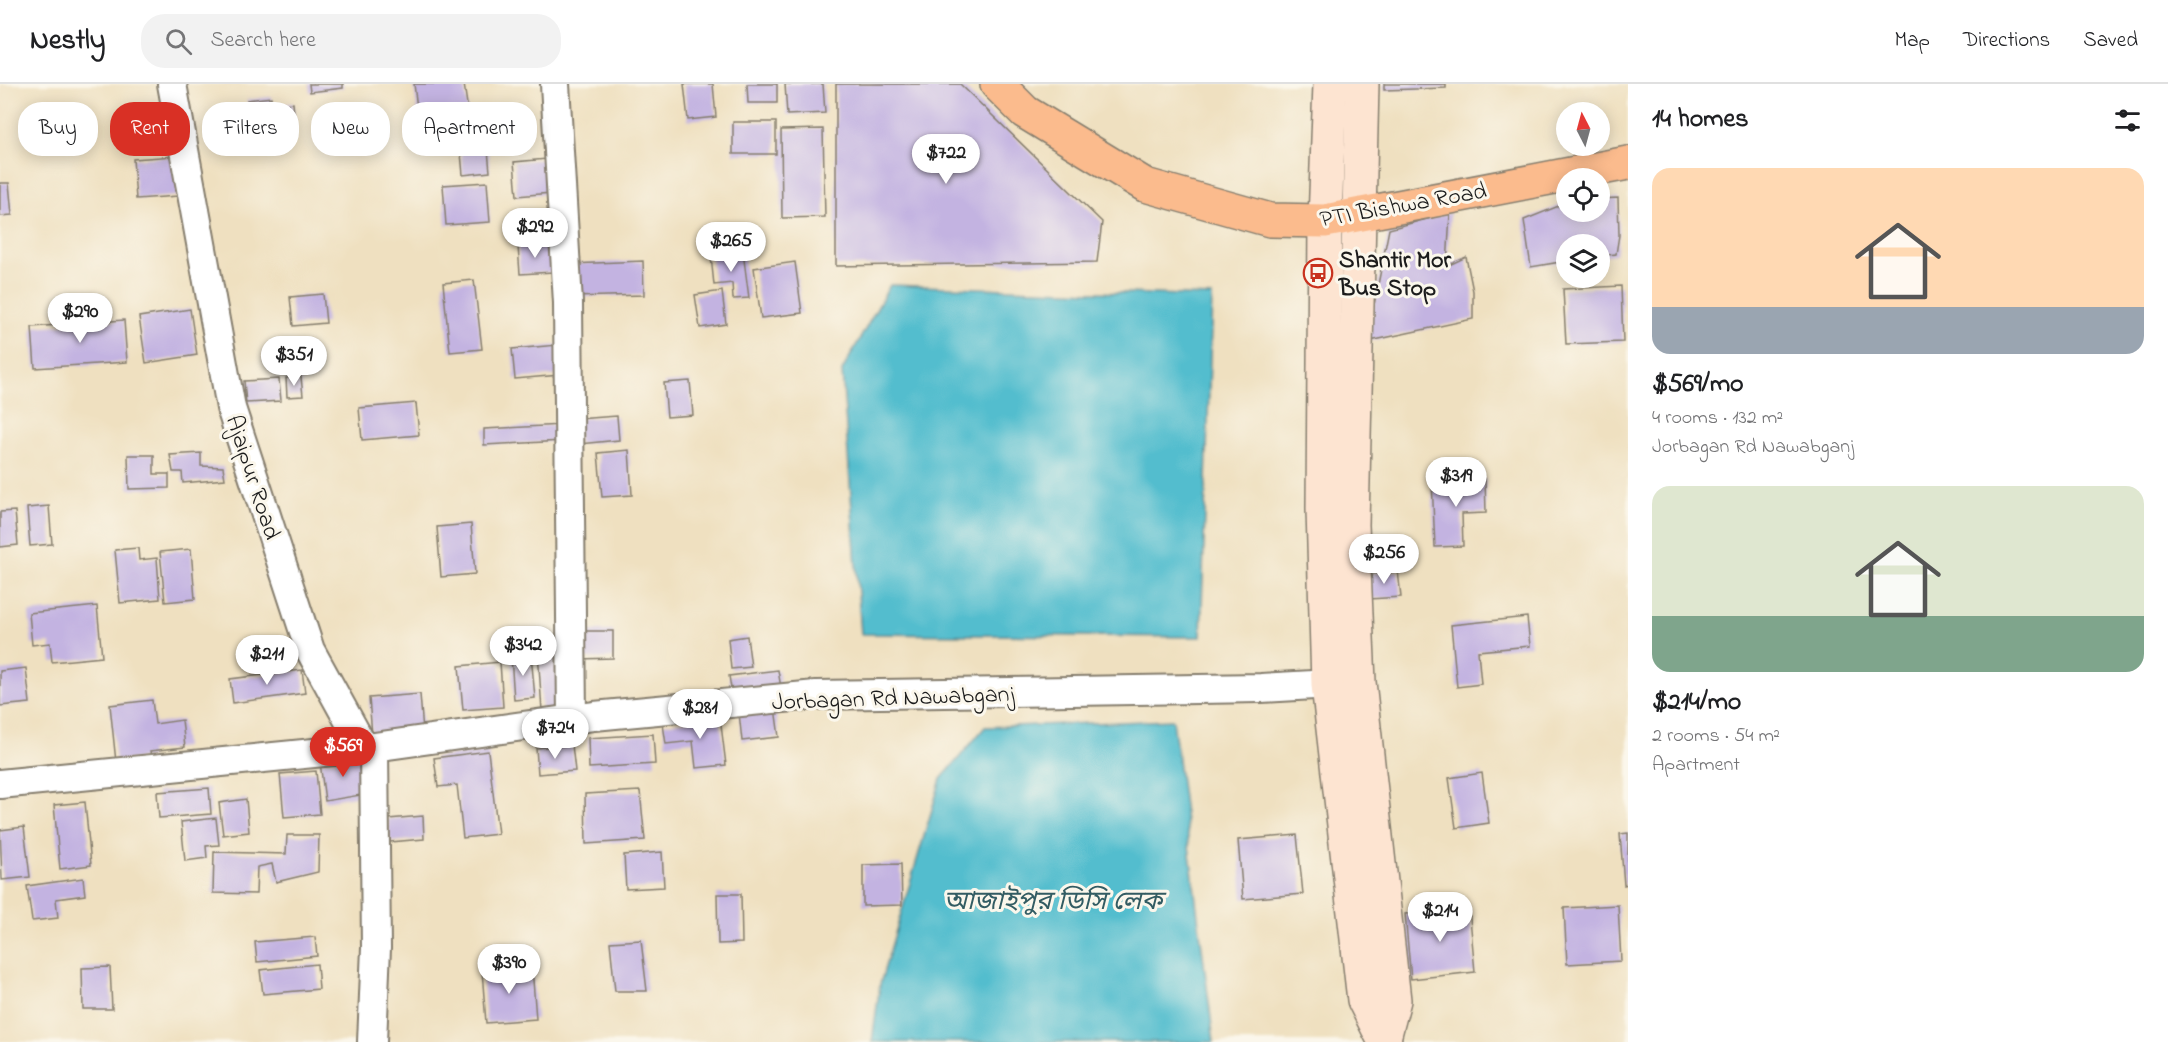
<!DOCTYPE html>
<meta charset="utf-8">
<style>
:root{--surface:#fff;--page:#f2f2f2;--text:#202124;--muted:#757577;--line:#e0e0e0;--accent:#d93025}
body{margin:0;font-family:"Indie Flower","Noto Sans Bengali",sans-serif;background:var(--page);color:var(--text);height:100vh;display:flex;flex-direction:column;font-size:22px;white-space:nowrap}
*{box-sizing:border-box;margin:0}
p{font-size:20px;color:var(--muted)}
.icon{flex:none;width:33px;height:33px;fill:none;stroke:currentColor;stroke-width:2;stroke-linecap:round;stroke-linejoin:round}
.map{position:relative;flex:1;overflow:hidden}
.panel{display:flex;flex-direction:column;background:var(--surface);width:540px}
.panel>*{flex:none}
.top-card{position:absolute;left:18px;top:18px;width:570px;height:54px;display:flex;gap:12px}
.needle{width:39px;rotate:354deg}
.controls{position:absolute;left:1556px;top:18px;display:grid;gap:12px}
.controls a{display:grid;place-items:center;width:54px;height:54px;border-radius:50%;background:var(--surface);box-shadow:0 3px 15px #0003;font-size:30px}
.price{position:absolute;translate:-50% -51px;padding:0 14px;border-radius:21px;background:#fff;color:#222;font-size:20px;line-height:39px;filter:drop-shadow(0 2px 3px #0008)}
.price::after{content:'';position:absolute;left:50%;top:36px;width:18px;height:14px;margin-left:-9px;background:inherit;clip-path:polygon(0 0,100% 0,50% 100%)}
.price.on{background:var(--accent);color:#fff}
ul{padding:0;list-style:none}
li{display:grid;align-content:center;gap:12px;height:318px;padding:0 24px}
li span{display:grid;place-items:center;height:186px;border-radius:18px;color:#555}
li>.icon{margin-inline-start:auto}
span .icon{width:108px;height:108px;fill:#fffc;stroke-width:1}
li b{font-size:26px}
h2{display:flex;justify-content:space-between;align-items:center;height:72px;padding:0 24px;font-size:26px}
.pill{padding:0 21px;border-radius:24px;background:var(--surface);box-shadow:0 3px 15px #0003;font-size:21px;line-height:54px}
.pill.on{background:var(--accent);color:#fff}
header{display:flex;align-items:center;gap:36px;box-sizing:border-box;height:84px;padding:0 30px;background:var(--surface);border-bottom:2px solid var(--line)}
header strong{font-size:28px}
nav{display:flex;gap:33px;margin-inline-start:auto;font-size:21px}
.search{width:420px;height:54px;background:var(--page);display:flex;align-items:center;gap:15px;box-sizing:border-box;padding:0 21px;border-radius:24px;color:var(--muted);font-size:22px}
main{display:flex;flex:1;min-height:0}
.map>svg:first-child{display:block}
</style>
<header>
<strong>Nestly</strong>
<div class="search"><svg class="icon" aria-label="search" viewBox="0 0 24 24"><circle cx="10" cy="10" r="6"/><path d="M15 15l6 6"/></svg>Search here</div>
<nav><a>Map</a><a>Directions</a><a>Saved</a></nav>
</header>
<main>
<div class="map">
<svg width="1628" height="958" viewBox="0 0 1628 958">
<rect width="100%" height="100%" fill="#fbf7ec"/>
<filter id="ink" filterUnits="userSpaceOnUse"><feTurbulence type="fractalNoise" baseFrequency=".0167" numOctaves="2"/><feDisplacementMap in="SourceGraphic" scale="12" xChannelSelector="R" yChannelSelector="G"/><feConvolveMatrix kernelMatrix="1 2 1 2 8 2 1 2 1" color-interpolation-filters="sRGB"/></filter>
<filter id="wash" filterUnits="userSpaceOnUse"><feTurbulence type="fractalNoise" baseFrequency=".008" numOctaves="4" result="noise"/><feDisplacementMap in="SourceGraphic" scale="24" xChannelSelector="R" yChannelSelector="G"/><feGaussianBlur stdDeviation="1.35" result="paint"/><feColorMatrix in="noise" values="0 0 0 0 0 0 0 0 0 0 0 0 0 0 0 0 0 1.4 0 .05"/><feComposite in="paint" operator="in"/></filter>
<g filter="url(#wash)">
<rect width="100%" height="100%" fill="#efe0c0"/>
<g fill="#52bdce" stroke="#376c75" stroke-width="1.5">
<path d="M890,201l322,11 -11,341 -340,-3 -19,-263z"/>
<path d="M1173,636l41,322h-342l8,-58 61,-205 44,-52z"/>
</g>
<g id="blocks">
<g fill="#c3b3e1">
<path d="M309,0h34v4l-33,4z"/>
<path d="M414,0h50l5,34 -50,6z"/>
<path d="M684,0h29l3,33 -28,3z"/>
<path d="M747,0h30v19h-29z"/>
<path d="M785,0h38l2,29 -38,2z"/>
<path d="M836,0h124l142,138 -5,40 -261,4z"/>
<path d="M1384,0h62v4l-62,2z"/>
<path d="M271,13l1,9 21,-3 3,30 -44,6 -5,-39z"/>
<rect x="733" y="38" width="43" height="32"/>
<path d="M486,44l4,44 -27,3 -4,-44z"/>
<path d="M823,45l2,88 -43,1 -1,-88z"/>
<path d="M175,72l3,40 -42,3 -3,-40z"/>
<path d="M547,75l4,34 -34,3 -3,-34z"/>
<path d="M487,98l3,40 -44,3 -3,-40z"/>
<path d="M0,99h9l3,32 -12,1z"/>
<path d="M1618,114l1,37 -3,19 -17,2v-12h-33v17l-35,6 -7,-47 42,-17v9h33v-13z"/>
<path d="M1450,129l-3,53 19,-9 7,34v28l-103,22 2,-26 17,-86z"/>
<path d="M551,160l2,28 -33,2 -2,-28z"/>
<path d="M743,168l6,46 -16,1 -1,-16 -18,2 -3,-29z"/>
<path d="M643,177l1,34 -72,2 -1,-33z"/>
<path d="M795,178l7,51 -41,5 -7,-50z"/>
<path d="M474,196l8,69 -32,3 -7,-69z"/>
<path d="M1621,202l2,56 -57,2 -3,-55z"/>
<path d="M722,207l4,33 -26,4 -5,-33z"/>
<path d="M323,210l3,29 -33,3 -3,-29z"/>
<path d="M190,225l7,46 -51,8 -7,-46z"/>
<path d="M124,236l3,42 -92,6 -3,-41z"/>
<path d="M558,261l2,30 -45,4 -3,-30z"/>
<path d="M301,293l2,19 -16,1 -1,-19z"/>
<path d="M279,295l2,22 -35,2 -2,-22z"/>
<path d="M690,297l3,34 -26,2 -3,-34z"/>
<path d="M416,319l3,32 -57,5 -3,-32z"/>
<path d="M617,332l2,24 -40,4 -2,-25z"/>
<path d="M562,341l1,16 -79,4v-16z"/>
<path d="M629,366l3,45 -30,2 -4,-44z"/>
<path d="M201,369v13l22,1 2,12 -42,4 -1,-11h-9l-3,-17z"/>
<path d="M128,371h26v19h15v14l-40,1z"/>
<path d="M1485,395l1,34 -24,1 1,32 -28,1 -3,-66z"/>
<path d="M49,422l3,38 -22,2 -3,-38z"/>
<path d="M15,427l3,34 -18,2v-35z"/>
<path d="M471,440l4,50 -34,3 -4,-50z"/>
<path d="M138,464l1,12 18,-2 3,41 -40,4 -5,-53z"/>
<path d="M191,465l4,50 -30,3 -5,-50z"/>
<path d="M1398,487l3,26 -32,2 -3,-25z"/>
<path d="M97,522l5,51 -50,5 -2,-19 -18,2 -3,-32z"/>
<path d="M1527,533l3,29 -52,5 3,33 -24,3 -6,-62z"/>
<path d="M578,547h35v27l-34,1z"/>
<path d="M747,552l4,31 -20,2 -3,-30z"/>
<path d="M561,565l4,60 -23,2 -4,-60z"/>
<path d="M531,570l4,44 -21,2 -3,-44z"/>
<path d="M500,578l3,45 -40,3 -4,-44z"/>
<path d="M26,584l4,35 -30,3v-35z"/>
<path d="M302,586l3,23 -72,10 -3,-24z"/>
<path d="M778,586l3,18 -49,6 -3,-18z"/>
<path d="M420,610l3,37 -51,4 -3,-37z"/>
<path d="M152,616l3,24 27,-4 3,27 -35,4 1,6 -35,5 -6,-57z"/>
<path d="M775,624l4,29 -37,4 -3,-28z"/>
<path d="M720,633l6,48 -30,3 -3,-27 -27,3 -3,-20z"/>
<path d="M653,650l2,30 -66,4 -1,-30z"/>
<path d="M572,661l3,26 -37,3 -2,-26z"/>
<path d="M488,667l10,83 -35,4 -6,-53 -19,2 -4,-29z"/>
<path d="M362,672l5,38 -42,7 -5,-39z"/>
<path d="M316,687l4,43 -36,3 -4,-43z"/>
<path d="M1482,689l7,50 -33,5 -7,-50z"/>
<path d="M209,704l2,26 -52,4 -2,-26z"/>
<path d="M640,707l5,49 -59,4 -1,-50z"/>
<path d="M246,715l3,33 -26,3 -4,-32z"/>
<path d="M85,718l6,63 -31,4 -6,-64z"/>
<path d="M423,732l1,23 -34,3 -2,-23z"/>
<path d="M216,734l3,27 -13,1 1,12 -22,3 -4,-39z"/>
<path d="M24,743l6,50 -28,3 -2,-50z"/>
<path d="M1628,749v51l-4,1 -4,-51z"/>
<path d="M287,751h32l-1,37 -42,10 -4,-18 -15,3 -1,27 -43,-1 1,-41 72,2z"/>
<path d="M1297,751l6,59 -60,5 -5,-59z"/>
<path d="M662,768l2,35 -38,2 -2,-34z"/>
<path d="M901,780l1,41 -39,1v-41z"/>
<path d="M83,794l2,17 -29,4 2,19 -26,3 -5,-35z"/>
<path d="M717,810h24l1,49 -24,1z"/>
<path d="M1618,821l3,56 -54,3 -3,-56z"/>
<path d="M1469,823l6,65 -64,7 -6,-65z"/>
<path d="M315,853l2,19 -60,6 -2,-20z"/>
<path d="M641,856l6,51h-32l-5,-49z"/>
<path d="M317,880l2,25 -56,5 -3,-24z"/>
<path d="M110,883l2,42h-29l-1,-41z"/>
<path d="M532,883l4,52 -50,4 -4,-52z"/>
</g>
</g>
</g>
<g filter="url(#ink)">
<use href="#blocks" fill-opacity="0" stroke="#867e6e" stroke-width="1.5"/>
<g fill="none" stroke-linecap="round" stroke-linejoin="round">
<g stroke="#867e6e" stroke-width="32">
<g id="street">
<path d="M172,0l59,324 79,242 54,98"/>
<path d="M555,0l13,219 4,416"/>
<path d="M0,700l374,-37 220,-31 222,-21 445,-7 88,-5"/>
<path d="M372,958l4,-94 -2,-201"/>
</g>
</g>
<g stroke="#867e6e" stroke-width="36">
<g id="secondary">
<path d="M1330,0l-5,137 -2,288 5,176 36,315 21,42"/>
<path d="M1362,0l-10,441 7,157 35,318 -10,38"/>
</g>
</g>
<g stroke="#867e6e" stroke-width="36">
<path id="highway" d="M997,0l28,28 120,73 125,35 55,1 303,-58"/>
</g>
<use href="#street" stroke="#fff" stroke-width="28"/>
<use href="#secondary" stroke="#fde4d1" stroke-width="33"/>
<use href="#highway" stroke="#fbbb8d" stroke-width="33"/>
</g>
</g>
<defs>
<g id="bus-ring" transform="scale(1.5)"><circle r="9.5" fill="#fbf7ec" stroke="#c8321e" stroke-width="1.5"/><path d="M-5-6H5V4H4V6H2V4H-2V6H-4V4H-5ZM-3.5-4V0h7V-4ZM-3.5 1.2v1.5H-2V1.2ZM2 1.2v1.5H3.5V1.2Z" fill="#c8321e"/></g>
</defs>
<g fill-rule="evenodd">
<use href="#bus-ring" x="1318" y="189"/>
</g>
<g text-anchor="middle" stroke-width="6" stroke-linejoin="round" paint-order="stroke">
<g font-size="24" fill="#1c1c1c" stroke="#fbf7ec">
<text transform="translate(1403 120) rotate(-10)" y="8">PTI Bishwa Road</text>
<text transform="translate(254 393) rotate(72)" y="8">Ajaipur Road</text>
<text transform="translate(893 613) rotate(-2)" y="8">Jorbagan Rd Nawabganj</text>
</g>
<g font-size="24" font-weight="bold" fill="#1c1c1c" stroke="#fbf7ec" text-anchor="start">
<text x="1339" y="183">Shantir Mor<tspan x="1339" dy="28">Bus Stop</tspan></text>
</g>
<g font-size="26" font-style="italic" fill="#325c63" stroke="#fbf7ec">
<text x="1053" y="825">আজাইপুর ডিসি লেক</text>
</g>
</g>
</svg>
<div class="controls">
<a><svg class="needle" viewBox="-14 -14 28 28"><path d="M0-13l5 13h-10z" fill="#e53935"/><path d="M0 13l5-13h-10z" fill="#757577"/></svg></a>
<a><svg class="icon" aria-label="locate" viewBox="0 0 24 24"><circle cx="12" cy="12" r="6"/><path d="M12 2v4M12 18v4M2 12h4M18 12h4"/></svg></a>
<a><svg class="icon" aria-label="layers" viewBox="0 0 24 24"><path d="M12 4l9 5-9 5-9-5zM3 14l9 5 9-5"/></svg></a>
</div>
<b class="price" style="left:946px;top:101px">$722</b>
<b class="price" style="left:535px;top:175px">$292</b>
<b class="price" style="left:731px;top:189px">$265</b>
<b class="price" style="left:80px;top:260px">$290</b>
<b class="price" style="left:294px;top:303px">$351</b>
<b class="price" style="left:1456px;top:424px">$319</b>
<b class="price" style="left:1384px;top:501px">$256</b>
<b class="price" style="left:523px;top:593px">$342</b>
<b class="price" style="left:267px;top:602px">$211</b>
<b class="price" style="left:700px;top:656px">$281</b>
<b class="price" style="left:555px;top:676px">$724</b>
<b class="price on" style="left:343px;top:694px">$569</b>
<b class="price" style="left:1440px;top:859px">$214</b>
<b class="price" style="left:509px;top:911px">$390</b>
<div class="top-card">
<a class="pill">Buy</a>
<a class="pill on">Rent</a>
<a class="pill">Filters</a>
<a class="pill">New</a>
<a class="pill">Apartment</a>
</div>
</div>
<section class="panel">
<h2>14 homes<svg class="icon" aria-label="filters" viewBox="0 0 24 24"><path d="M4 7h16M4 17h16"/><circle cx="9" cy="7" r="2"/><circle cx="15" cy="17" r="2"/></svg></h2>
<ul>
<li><span style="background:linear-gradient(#ffd9b3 75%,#9aa5b1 0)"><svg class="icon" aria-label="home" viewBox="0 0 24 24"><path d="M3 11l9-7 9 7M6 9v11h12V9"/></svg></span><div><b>$569/mo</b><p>4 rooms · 132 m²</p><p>Jorbagan Rd Nawabganj</p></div></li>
<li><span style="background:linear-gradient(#dfe7d0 70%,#7fa58c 0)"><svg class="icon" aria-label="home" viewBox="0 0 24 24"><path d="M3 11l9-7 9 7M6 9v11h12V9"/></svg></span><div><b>$214/mo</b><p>2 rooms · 54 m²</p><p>Apartment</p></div></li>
</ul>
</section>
</main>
